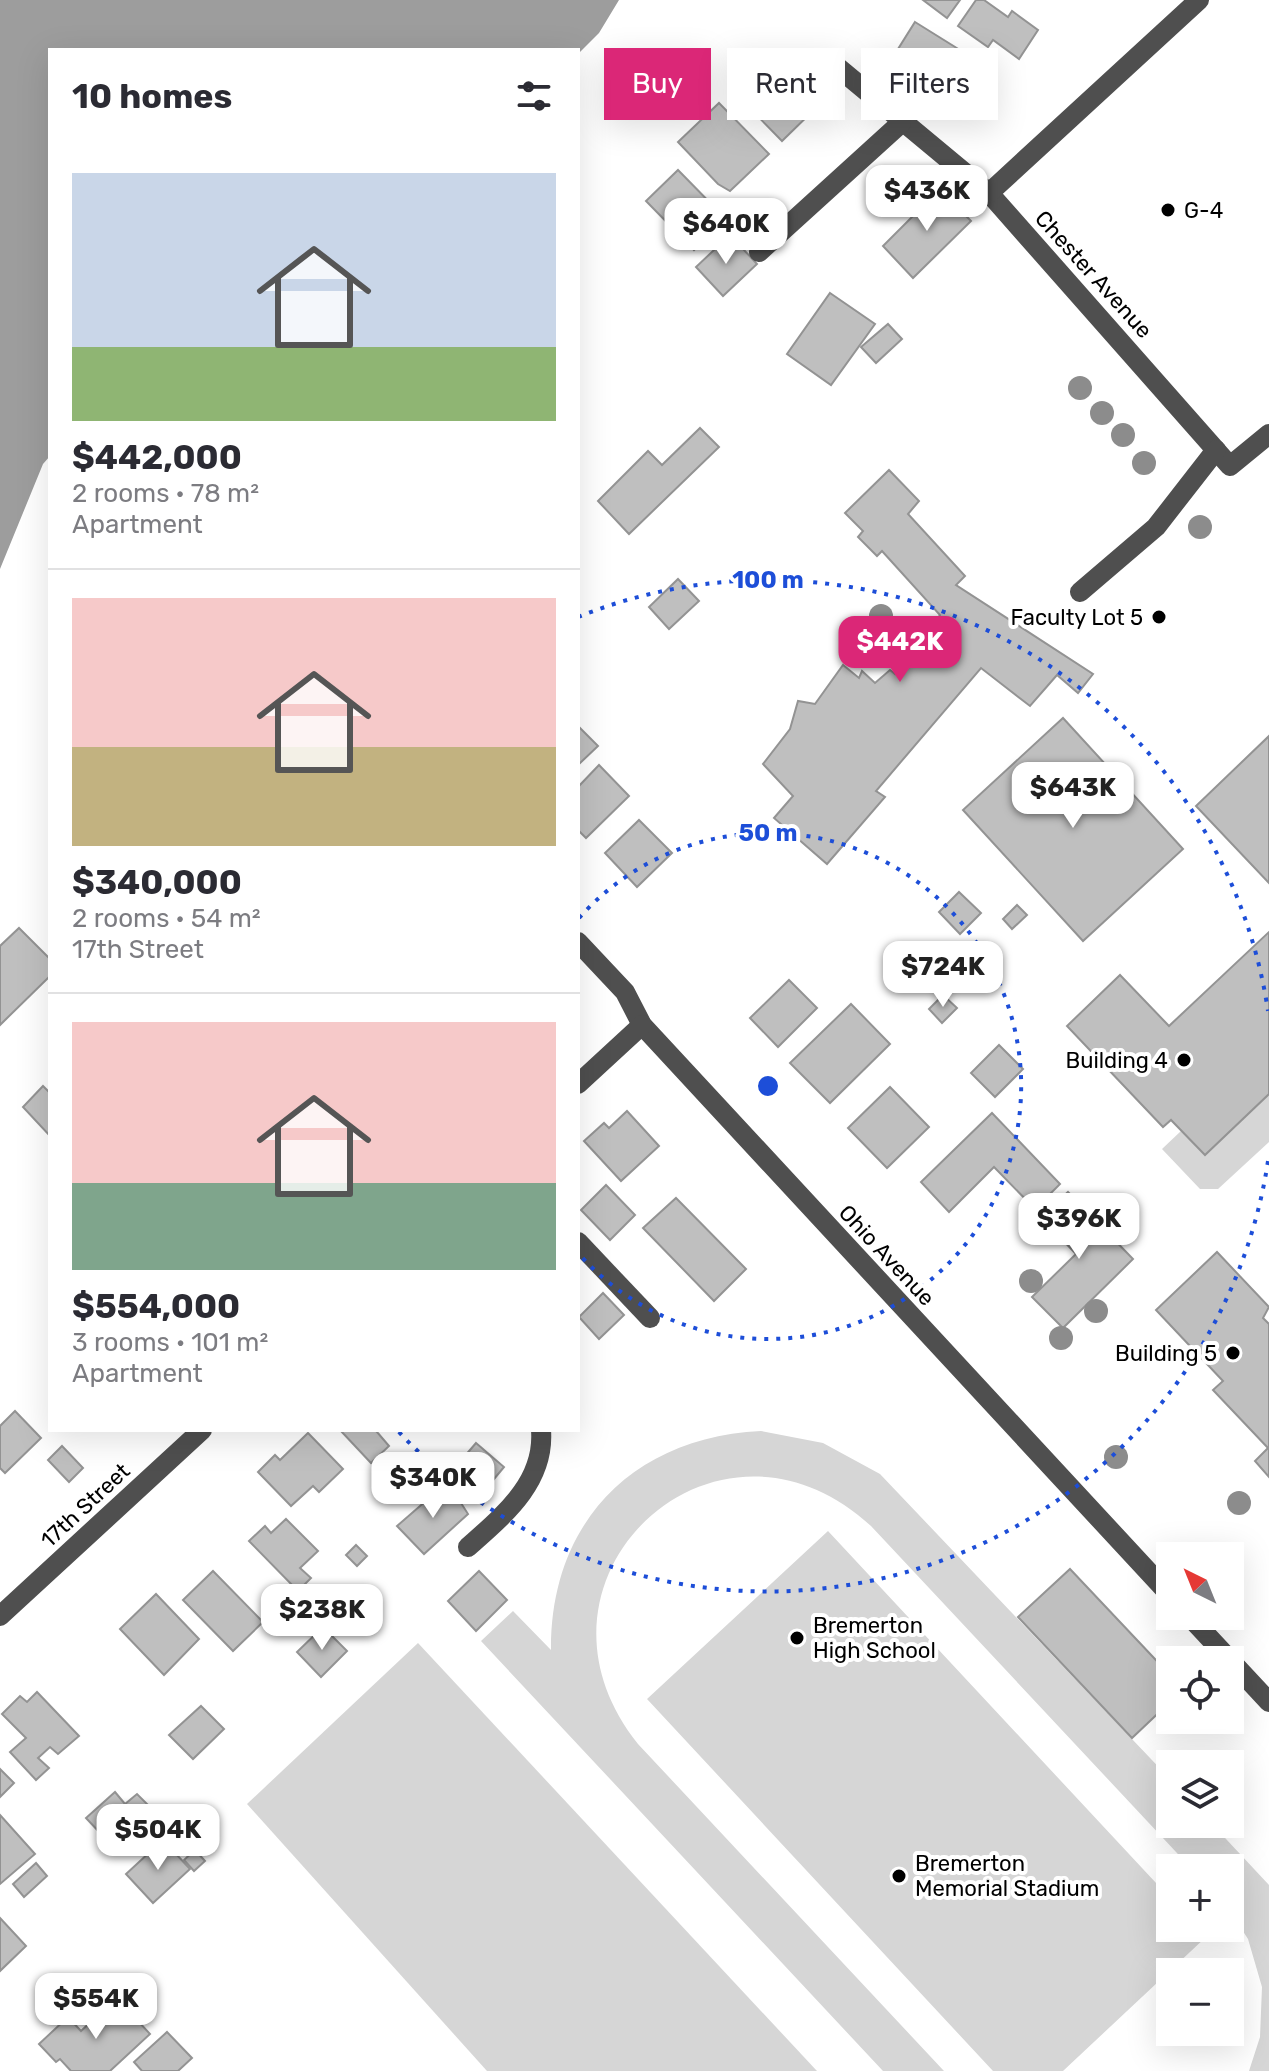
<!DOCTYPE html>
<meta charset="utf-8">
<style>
:root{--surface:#fff;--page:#f2f2f3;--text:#2b2b33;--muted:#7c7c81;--line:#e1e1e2;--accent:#db2777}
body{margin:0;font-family:Rubik,sans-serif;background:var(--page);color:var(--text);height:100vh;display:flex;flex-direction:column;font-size:30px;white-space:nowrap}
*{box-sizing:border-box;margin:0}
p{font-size:26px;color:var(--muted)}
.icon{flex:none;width:44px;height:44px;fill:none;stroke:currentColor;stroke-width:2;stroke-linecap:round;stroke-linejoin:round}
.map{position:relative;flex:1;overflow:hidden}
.drawer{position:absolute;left:48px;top:48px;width:532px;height:1384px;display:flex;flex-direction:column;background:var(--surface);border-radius:0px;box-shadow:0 8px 32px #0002}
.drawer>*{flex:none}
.guide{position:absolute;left:604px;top:48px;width:544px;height:72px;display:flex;gap:16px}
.needle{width:52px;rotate:317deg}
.controls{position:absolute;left:1156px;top:1542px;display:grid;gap:16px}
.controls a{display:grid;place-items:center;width:88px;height:88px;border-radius:0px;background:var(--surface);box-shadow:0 8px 32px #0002;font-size:40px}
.price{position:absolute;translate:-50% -68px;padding:0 18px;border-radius:16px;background:#fff;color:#222;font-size:26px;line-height:52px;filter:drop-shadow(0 2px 4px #0008)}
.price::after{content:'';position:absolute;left:50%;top:48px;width:24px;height:18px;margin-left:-12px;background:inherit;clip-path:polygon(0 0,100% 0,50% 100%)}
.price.current{background:var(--accent);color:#fff}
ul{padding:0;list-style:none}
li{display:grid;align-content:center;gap:16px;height:424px;padding:0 24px}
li+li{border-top:2px solid var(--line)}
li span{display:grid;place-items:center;height:248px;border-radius:0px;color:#555}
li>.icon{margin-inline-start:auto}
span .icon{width:144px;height:144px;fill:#fffc;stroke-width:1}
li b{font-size:34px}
h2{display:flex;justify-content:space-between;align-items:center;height:96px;padding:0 24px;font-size:34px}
.chip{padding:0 28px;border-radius:0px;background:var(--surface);box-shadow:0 8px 32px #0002;font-size:28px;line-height:72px}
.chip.current{background:var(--accent);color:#fff}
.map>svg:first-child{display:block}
</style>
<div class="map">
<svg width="1269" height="2071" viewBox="0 0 1269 2071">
<rect width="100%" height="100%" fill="#fff"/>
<g fill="#d6d6d6">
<path d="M1269,1094v48l-51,47h-18l-38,-40 19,-18 24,24z"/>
<path d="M761,1431l62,12 57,31 290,305v45h42l57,61v186h-20l11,-34 2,-50 -14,-48 -18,-28v-43h-39l-320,-342c-155,-143 -365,53 -233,218l306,327h-61l-402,-430 32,-30 38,39c-1,-128 83,-213 210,-219z"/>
<path d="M828,1531l342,367v30h28l8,9 -143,134h-70l-346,-372z"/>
<path d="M418,1643l399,428h-330l-240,-267z"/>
</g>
<path fill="#9d9d9d" d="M0,0h619l-20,33 -21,21v-4h-528v406l-7,8 -43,105z"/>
<g fill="#bfbfbf" stroke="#939393" stroke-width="2">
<path d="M923,0h37l-13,18z"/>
<path d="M976,0h8l24,17 4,-6 26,19 -19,29 -26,-19 -5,7 -30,-21z"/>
<path d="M915,22l69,43 -24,38 -67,-46z"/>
<path d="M775,58l45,46 -38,37 -45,-46z"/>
<path d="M719,103l50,51 -39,37 -12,-7 -40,-42z"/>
<path d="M678,170l48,49 -32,31 -48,-49z"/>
<path d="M940,189l31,32 -58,57 -30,-32z"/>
<path d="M730,235l27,29 -34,32 -27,-29z"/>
<path d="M830,293l45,31 -44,61 -44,-31z"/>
<path d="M888,324l14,15 -26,24 -15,-16z"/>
<path d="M700,428l19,19 -90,87 -31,-33 50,-50 14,14z"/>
<path d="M889,470l30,31 -11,13 57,62 -9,9 137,89 -15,19 -21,-18 -27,31 -49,-38 -105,123 9,6 -58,67 -53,-46 19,-22 -30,-32 27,-35 8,-28 17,3 28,-39 16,13 3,-7 13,12 15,-13 5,4 45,-59 -58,-64 -5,5 -19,-19 5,-6 -18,-18z"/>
<path d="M678,579l21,22 -30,28 -20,-22z"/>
<path d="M1063,718l120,131 -100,92 -120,-131z"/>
<path d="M578,726l20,20 -20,19z"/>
<path d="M1269,736v147l-73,-77z"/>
<path d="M599,765l30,31 -43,42 -8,-8v-43z"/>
<path d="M639,820l33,33 -35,34 -32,-34z"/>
<path d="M959,892l22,21 -21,21 -21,-22z"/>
<path d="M1017,905l10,10 -15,14 -9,-10z"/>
<path d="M19,928l31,31v17l-50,49v-79z"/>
<path d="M1269,932v162l-64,61 -34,-35 -8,7 -96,-101 53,-51 49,51z"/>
<path d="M789,980l28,28 -39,39 -28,-29z"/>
<path d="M943,995l14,13 -15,15 -13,-14z"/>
<path d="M851,1004l39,40 -60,59 -40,-40z"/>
<path d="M999,1045l24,24 -28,28 -24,-24z"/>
<path d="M43,1086l7,7v43l-27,-29z"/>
<path d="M890,1087l39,40 -42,41 -39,-40z"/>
<path d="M627,1111l32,35 -38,35 -37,-40 20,-18 5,5z"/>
<path d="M992,1113l68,71 -25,25 -41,-42 -45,45 -28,-30z"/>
<path d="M606,1185l29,30 -25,25 -29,-30z"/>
<path d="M1068,1192l65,67 -70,69 -31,-31 44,-43 -35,-37z"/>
<path d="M676,1198l70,71 -32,32 -71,-73z"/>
<path d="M1217,1252l52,55 -6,11 6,6v153l-14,-16 13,-13 -55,-58 10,-9 -67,-71z"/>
<path d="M603,1293l21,22 -25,24 -20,-22z"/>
<path d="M15,1411l26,27 -36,35 -5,-5v-42z"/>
<path d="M340,1430h39l-2,2 12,14 -18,17z"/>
<path d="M308,1433l35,36 -24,23 -6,-6 -22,20 -33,-34 17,-17 5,5z"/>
<path d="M476,1443l28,24 -24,29 -4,-3 -6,7 -13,-11 7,-8 -12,-10z"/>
<path d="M62,1446l21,22 -14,14 -21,-22z"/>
<path d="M384,1471l10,10 -9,9 -10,-10z"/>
<path d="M442,1487l8,9 4,-4 14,22 -44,40 -27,-28z"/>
<path d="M286,1519l32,32 -18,17 11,10 -13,13 -49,-50 16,-15 6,7z"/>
<path d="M356,1545l11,11 -10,10 -11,-11z"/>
<path d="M1070,1569l100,106v27l-38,36 -114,-121z"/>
<path d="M213,1571l50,51 -30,29 -50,-51z"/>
<path d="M479,1571l28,29 -31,31 -28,-30z"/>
<path d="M156,1594l43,45 -35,36 -44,-46z"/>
<path d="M323,1627l24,24 -26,26 -24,-25z"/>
<path d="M37,1692l42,44 -21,18 -8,-7 -12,11 11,10 -13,12 -26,-28 16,-14 -24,-24 18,-18 7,6z"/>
<path d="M201,1706l23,23 -31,30 -24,-24z"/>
<path d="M0,1769l14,14 -14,14z"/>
<path d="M115,1792l10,12 12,-10 11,11 -12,12 8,9 -27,25 -6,-7 -4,4 -8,-10 3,-3 -16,-17z"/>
<path d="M0,1815l35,39 -35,30z"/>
<path d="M184,1827l15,17 -12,11 -16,-17z"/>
<path d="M163,1840l27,29 -37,34 -27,-29z"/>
<path d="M195,1850l10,11 -11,10 -10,-11z"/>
<path d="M36,1863l11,13 -23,21 -11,-13z"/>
<path d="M0,1918l26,28 -26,25z"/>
<path d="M108,2006l8,9 9,-8 25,27 -40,37h-39l-11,-12 -4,3 -17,-18 29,-27 13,14z"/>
<path d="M167,2032l25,26 -14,13h-36l-8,-9z"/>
</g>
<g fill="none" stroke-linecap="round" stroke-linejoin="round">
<g stroke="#4f4f4f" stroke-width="20">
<path d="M835,65l154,128 241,273 39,-32"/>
<path d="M989,193l210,-193"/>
<path d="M759,252l142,-129"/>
<path d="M1080,592l76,-65 60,-77"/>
<path d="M578,942l47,50 17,33 528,570"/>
<path d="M578,1084l64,-59"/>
<path d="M578,1242l72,76"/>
<path d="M468,1547c36,-32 77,-65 73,-117"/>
<path d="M0,1616l202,-186"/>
<path d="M1189,1616l41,44"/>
<path d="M1230,1660l39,42"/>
</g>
</g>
<g fill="#8c8c8c">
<circle cx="1080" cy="388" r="12"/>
<circle cx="1102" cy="413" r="12"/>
<circle cx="1123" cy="435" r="12"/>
<circle cx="1144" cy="463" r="12"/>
<circle cx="1200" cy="527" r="12"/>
<circle cx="881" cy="616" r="12"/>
<circle cx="1031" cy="1281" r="12"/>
<circle cx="1096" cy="1311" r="12"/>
<circle cx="1061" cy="1338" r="12"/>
<circle cx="1116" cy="1457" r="12"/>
<circle cx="1239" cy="1503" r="12"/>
</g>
<g fill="none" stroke="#1d4ed8" stroke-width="4" stroke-dasharray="4 8">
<path d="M579 918A253 253 0 1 1 579 1254"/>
<path d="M1268 1161A506 506 0 0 1 398 1431M578 617A506 506 0 0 1 1268 1011"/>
</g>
<g fill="#000" stroke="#fff" stroke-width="3">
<circle cx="1168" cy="210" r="8"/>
<circle cx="1159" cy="617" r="8"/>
<circle cx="1184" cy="1060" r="8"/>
<circle cx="1233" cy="1353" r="8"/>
<circle cx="797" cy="1638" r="8"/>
<circle cx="899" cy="1876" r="8"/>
</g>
<g text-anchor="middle" stroke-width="8" stroke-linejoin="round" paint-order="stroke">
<g font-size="22" fill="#000" stroke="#fff" text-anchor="start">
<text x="1184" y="218">G-4</text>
<text x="1143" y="625" text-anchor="end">Faculty Lot 5</text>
<text x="1168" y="1068" text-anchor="end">Building 4</text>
<text x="1217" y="1361" text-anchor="end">Building 5</text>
<text x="813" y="1633">Bremerton<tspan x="813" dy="25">High School</tspan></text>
<text x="915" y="1871">Bremerton<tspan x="915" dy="25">Memorial Stadium</tspan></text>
</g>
<g font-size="22" fill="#000" stroke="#fff">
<text transform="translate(1094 274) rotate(48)" y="8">Chester Avenue</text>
<text transform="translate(887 1255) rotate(47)" y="8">Ohio Avenue</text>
<text transform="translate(85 1505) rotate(-43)" y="8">17th Street</text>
</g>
</g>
<circle cx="768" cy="1086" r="12" fill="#1d4ed8" stroke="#fff" stroke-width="4"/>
<g font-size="24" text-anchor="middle" font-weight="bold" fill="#1d4ed8" stroke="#fff" stroke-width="8" stroke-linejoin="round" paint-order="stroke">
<text x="768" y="588">100 m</text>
<text x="768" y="841">50 m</text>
</g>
</svg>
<div class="controls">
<a><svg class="needle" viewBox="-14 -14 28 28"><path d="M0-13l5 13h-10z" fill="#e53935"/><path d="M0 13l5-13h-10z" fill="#7c7c81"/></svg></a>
<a><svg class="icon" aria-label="locate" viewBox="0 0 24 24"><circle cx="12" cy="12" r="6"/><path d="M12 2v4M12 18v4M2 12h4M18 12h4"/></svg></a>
<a><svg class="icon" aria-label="layers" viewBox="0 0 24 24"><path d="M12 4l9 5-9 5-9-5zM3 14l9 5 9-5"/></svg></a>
<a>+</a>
<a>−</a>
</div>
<b class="price" style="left:927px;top:233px">$436K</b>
<b class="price" style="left:726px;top:266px">$640K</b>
<b class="price current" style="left:900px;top:684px">$442K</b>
<b class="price" style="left:1073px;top:830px">$643K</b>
<b class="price" style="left:943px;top:1009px">$724K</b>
<b class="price" style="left:1079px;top:1261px">$396K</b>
<b class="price" style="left:433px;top:1520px">$340K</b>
<b class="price" style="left:322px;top:1652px">$238K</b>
<b class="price" style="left:158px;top:1872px">$504K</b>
<b class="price" style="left:96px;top:2041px">$554K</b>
<div class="guide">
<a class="chip current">Buy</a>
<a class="chip">Rent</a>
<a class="chip">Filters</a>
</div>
<section class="drawer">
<h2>10 homes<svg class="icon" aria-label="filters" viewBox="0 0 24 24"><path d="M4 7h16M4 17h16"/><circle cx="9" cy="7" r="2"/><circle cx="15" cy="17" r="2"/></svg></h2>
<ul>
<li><span style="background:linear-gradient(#c9d6e8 70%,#8fb573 0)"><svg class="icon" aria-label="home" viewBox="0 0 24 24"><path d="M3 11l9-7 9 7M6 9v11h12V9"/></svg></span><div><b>$442,000</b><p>2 rooms · 78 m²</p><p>Apartment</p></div></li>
<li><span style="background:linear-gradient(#f6c9c9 60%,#c2b280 0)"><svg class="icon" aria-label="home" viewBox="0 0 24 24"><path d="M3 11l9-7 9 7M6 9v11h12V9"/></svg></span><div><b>$340,000</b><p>2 rooms · 54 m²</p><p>17th Street</p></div></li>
<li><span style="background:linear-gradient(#f6c9c9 65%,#7fa58c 0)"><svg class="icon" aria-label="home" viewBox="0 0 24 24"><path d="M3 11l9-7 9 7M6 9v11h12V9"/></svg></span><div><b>$554,000</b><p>3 rooms · 101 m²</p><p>Apartment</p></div></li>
</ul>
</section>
</div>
